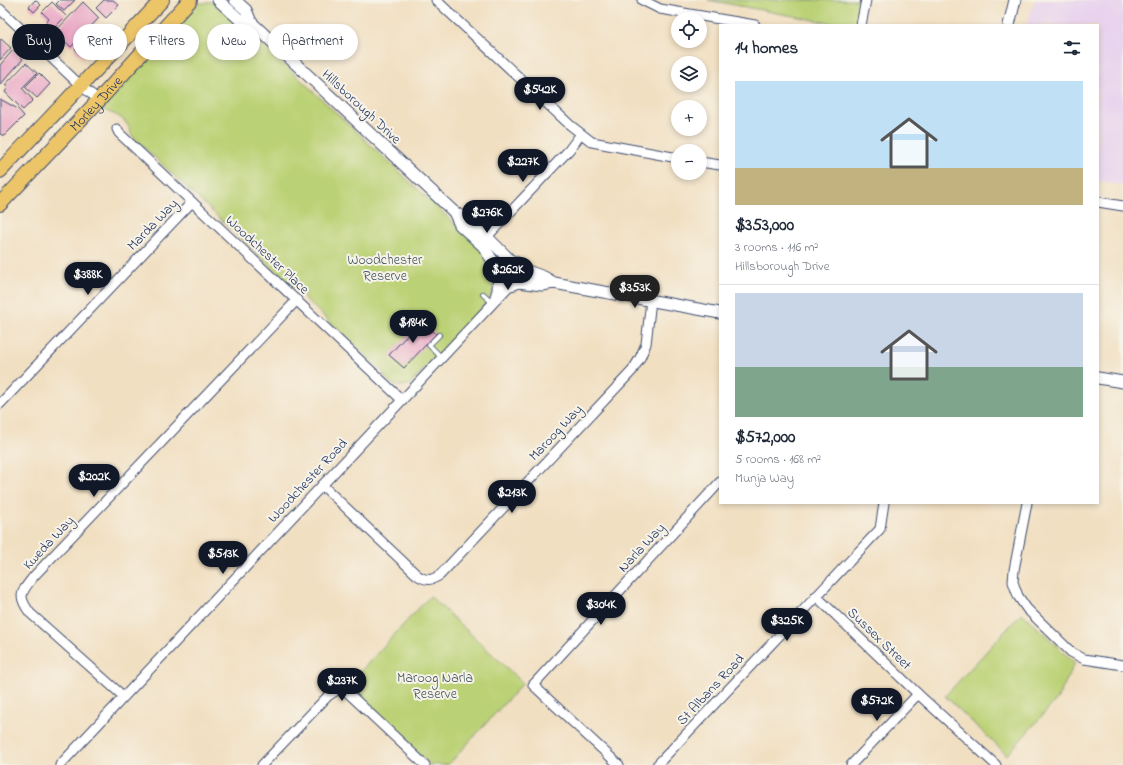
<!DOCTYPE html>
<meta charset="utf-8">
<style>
:root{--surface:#fff;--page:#f6f6f7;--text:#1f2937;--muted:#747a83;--line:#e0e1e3;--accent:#111827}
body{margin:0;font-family:"Indie Flower",sans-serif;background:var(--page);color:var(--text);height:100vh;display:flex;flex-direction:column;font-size:15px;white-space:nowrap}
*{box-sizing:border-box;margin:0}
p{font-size:13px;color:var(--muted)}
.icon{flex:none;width:22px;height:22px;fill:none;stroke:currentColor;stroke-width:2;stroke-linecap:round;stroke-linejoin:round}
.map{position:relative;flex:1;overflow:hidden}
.side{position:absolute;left:719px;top:24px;width:380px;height:480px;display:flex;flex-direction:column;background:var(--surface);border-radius:0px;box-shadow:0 2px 6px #0003}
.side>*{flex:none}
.banner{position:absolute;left:12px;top:24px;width:380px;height:36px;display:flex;gap:8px}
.buttons{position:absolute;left:671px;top:12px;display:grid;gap:8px}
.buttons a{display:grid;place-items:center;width:36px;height:36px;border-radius:50%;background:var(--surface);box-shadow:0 2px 6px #0003;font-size:20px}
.price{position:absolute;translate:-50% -34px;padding:0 9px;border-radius:14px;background:var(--accent);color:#fff;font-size:13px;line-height:26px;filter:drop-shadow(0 1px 2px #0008)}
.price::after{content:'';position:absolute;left:50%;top:24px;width:12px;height:9px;margin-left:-6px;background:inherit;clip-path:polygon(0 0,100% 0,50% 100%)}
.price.active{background:#222;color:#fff}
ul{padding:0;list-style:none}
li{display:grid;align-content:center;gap:8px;height:212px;padding:0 16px}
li+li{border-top:1px solid var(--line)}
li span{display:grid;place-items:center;height:124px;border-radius:0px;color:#555}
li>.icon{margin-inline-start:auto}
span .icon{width:72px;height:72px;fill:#fffc;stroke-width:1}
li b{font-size:17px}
h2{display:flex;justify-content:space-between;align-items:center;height:48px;padding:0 16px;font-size:17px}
.pill{padding:0 14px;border-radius:18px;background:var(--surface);box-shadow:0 2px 6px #0003;font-size:14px;line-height:36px}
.pill.active{background:var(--accent);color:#fff}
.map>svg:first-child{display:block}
</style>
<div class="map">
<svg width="1123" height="765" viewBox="0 0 1123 765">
<rect width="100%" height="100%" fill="#f7f3e8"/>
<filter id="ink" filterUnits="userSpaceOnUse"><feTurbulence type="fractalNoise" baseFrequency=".025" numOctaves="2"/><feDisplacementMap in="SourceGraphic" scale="8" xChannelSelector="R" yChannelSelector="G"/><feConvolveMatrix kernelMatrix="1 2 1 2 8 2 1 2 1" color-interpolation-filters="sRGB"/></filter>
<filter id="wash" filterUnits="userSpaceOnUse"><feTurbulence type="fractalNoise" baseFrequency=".012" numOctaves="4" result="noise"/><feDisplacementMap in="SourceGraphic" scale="16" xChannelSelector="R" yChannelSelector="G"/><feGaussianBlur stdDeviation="0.9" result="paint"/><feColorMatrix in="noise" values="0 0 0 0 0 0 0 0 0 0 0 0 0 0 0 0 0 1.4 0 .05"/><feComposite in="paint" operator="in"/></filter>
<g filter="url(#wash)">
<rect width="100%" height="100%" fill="#f1dfc1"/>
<path fill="#e8d2ee" d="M1035,0h88v186l-25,-5v-156h-71l2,-10z"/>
<g fill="#bbd175" stroke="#6b806a">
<path d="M708,0h153l-5,25h-15z"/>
<path d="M214,1l7,4 266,249 7,11 -1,27 -12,19 -71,73c-11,5 -23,0 -27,-12l-250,-235c-3,-4 -3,-10 -7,-14 -4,-7 -18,-11 -25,-14l97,-105z"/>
<path d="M430,596l93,87 -75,82h-18l-84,-78z"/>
<path d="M1022,613l53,50 -18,36 -50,56 -62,-59z"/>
</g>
<g id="blocks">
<g fill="#e9a6c4">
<path d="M35,0l6,5 -7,7 -5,-5z"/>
<path d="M60,0h15l-11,11 -8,-7z"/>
<path d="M104,0h9l6,5 -13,13 -10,-10z"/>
<path d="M52,2l14,14 -15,15 -7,-6 5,-6 -7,-7z"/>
<path d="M83,2l16,16 -28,29 -16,-15z"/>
<path d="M96,27l5,5 -4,4 3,4 -17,17 -8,-8z"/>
<path d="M1,39l10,9 -11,12v-19z"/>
<path d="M13,50l10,9 -23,26v-20z"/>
<path d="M26,63l11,10 -15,15 11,12 -10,10 -18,-18 3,-4 -3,-3z"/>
<path d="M39,73l11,11 -13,14 -12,-11z"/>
<path d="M0,99l18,10 6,7 -20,20 -4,-2z"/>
<path d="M421,320l15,14 -32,34 -15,-13z"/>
</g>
</g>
</g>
<g filter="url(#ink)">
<use href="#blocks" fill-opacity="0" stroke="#3b496d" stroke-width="1"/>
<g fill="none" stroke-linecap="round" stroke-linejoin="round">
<g stroke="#3b496d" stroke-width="6">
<g id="service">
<path d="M483,294l10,9"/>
<path d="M439,335l-10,10 13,13"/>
</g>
</g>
<g stroke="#3b496d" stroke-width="11">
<g id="minor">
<path d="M436,0l134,125 22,17 86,16"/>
<path d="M642,0l18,9 95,16"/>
<path d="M0,9l81,77 18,14"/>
<path d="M861,25l5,-25"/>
<path d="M117,129l2,4 283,267"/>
<path d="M700,162l20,3"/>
<path d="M1098,202l25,4"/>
<path d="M482,242l87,-92 12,-16"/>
<path d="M494,300l3,-10 1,-16"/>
<path d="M0,404l192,-202"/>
<path d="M322,485l95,90c9,6 14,6 23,0l192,-204 8,-13 6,-14 5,-44"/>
<path d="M1027,503l-13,67 -1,12 5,14 9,13 44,43 13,7 39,6"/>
<path d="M816,596l102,98 78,71"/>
<path d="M123,696l-93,-83c-13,-18 -9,-20 4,-37l263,-276"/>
<path d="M60,765l450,-480"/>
<path d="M262,765l66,-69 9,-6 10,2 78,73"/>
<path d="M619,765l-86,-80 187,-203"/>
<path d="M657,765l223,-236 4,-26"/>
<path d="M851,765l67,-71"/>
</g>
</g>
<g stroke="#3b496d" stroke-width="13">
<g id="tertiary">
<path d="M218,0l21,19 12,3"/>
<path d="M235,0l11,10 5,12 203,190 12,7 21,18 23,23"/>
<path d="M1009,25l6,-25"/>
<path d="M454,212l6,13 23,21 15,23"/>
<circle cx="510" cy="273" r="12"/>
<path d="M522,269l22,8 10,6 166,30"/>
<path d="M518,282l24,3 12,-2"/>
<path d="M1098,378l25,4"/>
</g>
</g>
<g stroke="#3b496d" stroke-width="16">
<g id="trunk">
<path d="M0,171l162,-171"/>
<path id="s1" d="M0,204l99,-104 91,-100"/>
</g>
</g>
<use href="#service" stroke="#fff" stroke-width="4.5"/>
<use href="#minor" stroke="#fff" stroke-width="9"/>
<use href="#tertiary" stroke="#fff" stroke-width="11"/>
<use href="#trunk" stroke="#edc569" stroke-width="14"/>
</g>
</g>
<g text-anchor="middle" stroke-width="4" stroke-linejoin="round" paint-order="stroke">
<g font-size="14" fill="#1b2f5e" stroke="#f7f3e8">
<text dy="5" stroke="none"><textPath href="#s1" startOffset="139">Morley Drive</textPath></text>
<text transform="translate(362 106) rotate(43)" y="5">Hillsborough Drive</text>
<text transform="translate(152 224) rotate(-46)" y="5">Marda Way</text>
<text transform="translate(268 254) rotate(43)" y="5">Woodchester Place</text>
<text transform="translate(555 432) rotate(-47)" y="5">Maroog Way</text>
<text transform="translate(307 480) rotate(-47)" y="5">Woodchester Road</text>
<text transform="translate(48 542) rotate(-47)" y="5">Kweda Way</text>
<text transform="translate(641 547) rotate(-47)" y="5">Narla Way</text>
<text transform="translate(880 638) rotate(44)" y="5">Sussex Street</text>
<text transform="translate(710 689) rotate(-47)" y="5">St Albans Road</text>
</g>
<g font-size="14" fill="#435864" stroke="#f7f3e8">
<text x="385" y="264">Woodchester<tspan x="385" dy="16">Reserve</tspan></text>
<text x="435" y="682">Maroog Narla<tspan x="435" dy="16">Reserve</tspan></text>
</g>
</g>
</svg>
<div class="buttons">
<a><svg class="icon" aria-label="locate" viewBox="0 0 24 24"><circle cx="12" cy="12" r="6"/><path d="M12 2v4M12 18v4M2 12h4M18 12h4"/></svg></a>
<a><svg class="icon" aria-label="layers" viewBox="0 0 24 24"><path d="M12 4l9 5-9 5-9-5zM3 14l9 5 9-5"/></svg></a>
<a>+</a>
<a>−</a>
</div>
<b class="price" style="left:540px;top:111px">$542K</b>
<b class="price" style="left:523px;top:183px">$227K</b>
<b class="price" style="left:487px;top:234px">$276K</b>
<b class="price" style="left:508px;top:291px">$262K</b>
<b class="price" style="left:88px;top:296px">$388K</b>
<b class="price active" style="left:635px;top:309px">$353K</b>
<b class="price" style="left:413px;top:344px">$184K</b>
<b class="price" style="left:94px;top:498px">$202K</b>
<b class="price" style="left:512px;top:514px">$213K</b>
<b class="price" style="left:223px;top:575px">$513K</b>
<b class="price" style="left:601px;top:626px">$304K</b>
<b class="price" style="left:787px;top:642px">$325K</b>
<b class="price" style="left:342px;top:702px">$237K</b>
<b class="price" style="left:877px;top:722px">$572K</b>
<div class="banner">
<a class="pill active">Buy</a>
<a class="pill">Rent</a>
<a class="pill">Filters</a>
<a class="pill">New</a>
<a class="pill">Apartment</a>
</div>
<section class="side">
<h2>14 homes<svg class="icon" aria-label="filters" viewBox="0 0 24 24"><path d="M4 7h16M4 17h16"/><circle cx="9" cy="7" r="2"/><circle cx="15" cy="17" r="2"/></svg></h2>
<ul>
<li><span style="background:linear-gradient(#bfe0f5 70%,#c2b280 0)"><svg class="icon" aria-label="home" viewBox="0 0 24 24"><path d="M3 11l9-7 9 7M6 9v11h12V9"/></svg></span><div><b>$353,000</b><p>3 rooms · 116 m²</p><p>Hillsborough Drive</p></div></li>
<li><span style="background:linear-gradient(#c9d6e8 60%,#7fa58c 0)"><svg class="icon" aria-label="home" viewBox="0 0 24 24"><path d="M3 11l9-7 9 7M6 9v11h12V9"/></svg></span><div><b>$572,000</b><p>5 rooms · 168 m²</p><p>Munja Way</p></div></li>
</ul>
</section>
</div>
